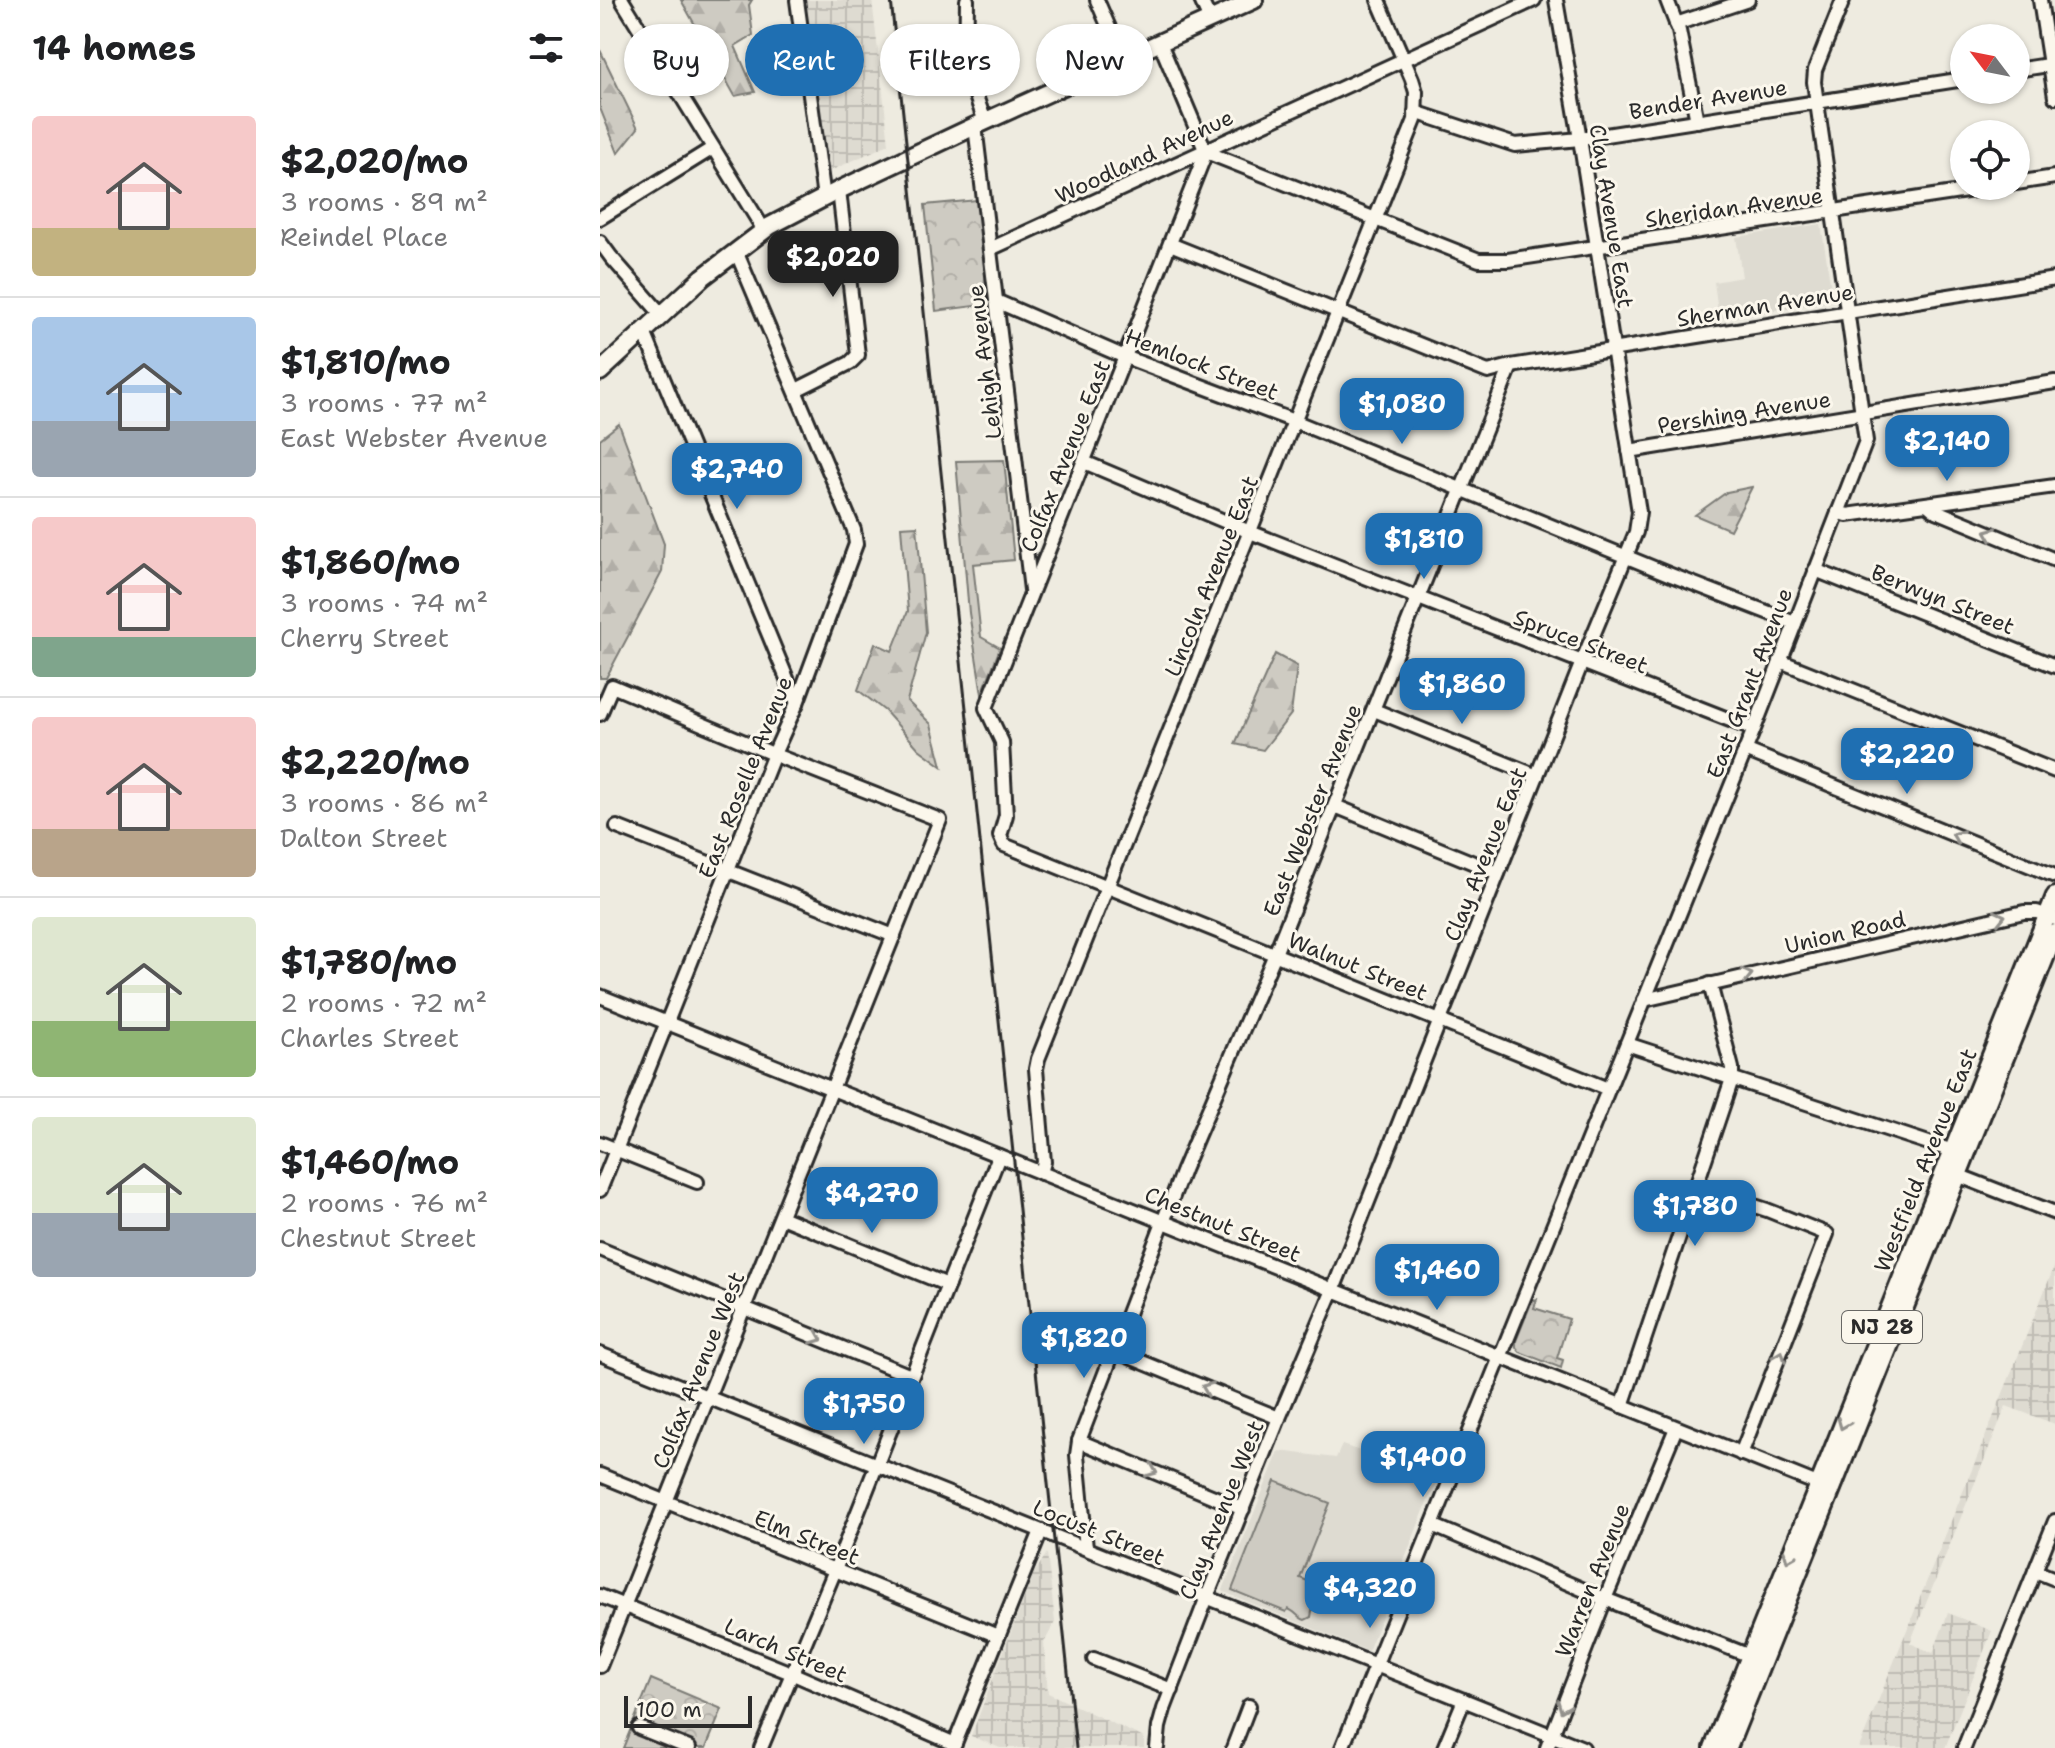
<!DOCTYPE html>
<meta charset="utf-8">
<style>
:root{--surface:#fff;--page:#f2f2f2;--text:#202124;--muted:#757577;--line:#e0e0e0;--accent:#1f6fb2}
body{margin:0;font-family:"Shantell Sans",sans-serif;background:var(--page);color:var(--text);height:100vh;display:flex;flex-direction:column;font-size:30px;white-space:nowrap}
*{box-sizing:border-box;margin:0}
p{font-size:26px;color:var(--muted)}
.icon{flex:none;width:44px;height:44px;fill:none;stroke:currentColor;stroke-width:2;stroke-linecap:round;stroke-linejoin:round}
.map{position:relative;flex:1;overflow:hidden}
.panel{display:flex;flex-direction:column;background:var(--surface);width:600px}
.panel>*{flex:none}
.guide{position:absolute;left:24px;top:24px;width:760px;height:72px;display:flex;gap:16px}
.needle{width:52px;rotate:302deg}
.fabs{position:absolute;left:1350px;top:24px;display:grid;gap:16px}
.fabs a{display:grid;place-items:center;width:80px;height:80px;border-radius:50%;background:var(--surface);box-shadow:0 2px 6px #0004;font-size:40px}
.scale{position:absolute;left:24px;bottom:20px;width:128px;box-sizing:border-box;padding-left:8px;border:4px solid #2b2b2b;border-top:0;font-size:22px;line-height:28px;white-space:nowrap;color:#2b2b2b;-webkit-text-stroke:6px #fbf7ec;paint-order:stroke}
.price{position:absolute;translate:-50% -68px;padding:0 18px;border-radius:16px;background:var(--accent);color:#fff;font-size:26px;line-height:52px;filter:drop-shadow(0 2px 4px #0008)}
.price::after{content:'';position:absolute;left:50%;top:48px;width:24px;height:18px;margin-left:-12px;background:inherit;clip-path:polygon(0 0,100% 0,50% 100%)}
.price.on{background:#222;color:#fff}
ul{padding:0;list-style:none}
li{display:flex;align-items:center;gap:24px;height:200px;padding:0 32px}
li+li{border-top:2px solid var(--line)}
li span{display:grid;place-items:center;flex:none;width:224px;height:160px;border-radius:8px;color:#555}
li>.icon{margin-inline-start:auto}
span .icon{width:96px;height:96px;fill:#fffc;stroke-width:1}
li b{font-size:34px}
h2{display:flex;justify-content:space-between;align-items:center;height:96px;padding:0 32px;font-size:34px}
.tag{padding:0 28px;border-radius:36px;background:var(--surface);box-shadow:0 2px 6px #0004;font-size:28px;line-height:72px}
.tag.on{background:var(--accent);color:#fff}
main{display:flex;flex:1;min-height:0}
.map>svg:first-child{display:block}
</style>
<main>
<section class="panel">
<h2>14 homes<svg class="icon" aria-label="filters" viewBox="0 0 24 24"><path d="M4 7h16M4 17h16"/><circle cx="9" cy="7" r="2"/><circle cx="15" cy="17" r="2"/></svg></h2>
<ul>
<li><span style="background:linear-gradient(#f6c9c9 70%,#c2b280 0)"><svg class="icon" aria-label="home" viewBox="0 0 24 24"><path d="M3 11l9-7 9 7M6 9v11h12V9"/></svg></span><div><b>$2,020/mo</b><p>3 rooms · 89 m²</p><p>Reindel Place</p></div></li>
<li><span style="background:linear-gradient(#a9c7e8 65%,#9aa5b1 0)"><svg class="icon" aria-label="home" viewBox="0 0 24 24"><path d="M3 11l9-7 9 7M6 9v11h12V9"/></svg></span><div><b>$1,810/mo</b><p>3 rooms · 77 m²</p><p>East Webster Avenue</p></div></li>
<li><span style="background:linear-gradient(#f6c9c9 75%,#7fa58c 0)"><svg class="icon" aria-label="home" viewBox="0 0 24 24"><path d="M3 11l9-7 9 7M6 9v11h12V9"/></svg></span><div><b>$1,860/mo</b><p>3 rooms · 74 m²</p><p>Cherry Street</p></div></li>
<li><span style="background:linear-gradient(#f6c9c9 70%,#b9a48a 0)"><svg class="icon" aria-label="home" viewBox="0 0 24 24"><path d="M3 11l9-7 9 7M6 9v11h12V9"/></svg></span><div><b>$2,220/mo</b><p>3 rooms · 86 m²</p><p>Dalton Street</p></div></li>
<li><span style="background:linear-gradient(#dfe7d0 65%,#8fb573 0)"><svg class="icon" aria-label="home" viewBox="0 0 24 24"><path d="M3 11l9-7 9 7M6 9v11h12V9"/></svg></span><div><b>$1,780/mo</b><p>2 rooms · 72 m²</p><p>Charles Street</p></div></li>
<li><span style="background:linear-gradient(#dfe7d0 60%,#9aa5b1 0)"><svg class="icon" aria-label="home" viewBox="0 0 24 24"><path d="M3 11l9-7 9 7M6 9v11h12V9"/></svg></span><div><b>$1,460/mo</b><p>2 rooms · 76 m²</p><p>Chestnut Street</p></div></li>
</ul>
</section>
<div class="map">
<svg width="1455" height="1748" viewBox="0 0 1455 1748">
<defs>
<pattern id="industrial-grid" width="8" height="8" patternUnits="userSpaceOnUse" patternTransform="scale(2)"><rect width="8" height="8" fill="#dedbd1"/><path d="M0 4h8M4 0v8" fill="none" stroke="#bfbcb4"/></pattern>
<pattern id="forest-firs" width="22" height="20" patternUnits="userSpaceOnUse" patternTransform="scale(2)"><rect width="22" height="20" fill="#cecbc2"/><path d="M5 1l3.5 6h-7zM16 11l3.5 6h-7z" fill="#b1aea7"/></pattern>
<pattern id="park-crowns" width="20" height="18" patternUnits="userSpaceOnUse" patternTransform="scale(2)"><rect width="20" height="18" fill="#cecbc2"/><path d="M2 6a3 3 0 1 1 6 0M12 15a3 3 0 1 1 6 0" fill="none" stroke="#b1aea7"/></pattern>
</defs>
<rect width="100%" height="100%" fill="#eeebe0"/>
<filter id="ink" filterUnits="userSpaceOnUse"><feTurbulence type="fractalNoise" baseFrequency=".0125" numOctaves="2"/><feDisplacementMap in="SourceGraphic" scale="16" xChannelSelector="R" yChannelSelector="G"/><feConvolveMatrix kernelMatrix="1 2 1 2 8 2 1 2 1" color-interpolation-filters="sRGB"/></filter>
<g filter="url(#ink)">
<g fill="#dedbd1">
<path d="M1221,224l12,77 -114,18 -5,-37 28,-5 -6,-40z"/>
<path d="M742,1445l98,32 -6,14 -5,7 -61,153 -144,-59 -1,-2 56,-139 57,7z"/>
</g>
<g fill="url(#industrial-grid)">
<path d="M198,0h74l17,144 -72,33z"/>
<path d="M1455,1265v159l-49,-18 -96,237 23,10 15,-40 44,18 -47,117h-86z"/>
<path d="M447,1553l8,69 -11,21 4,50 96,45v10h-144l-29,-12 62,-161z"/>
</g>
<g fill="url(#forest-firs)" stroke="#7c7b76" stroke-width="2">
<path d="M81,0h71l-3,5 4,30 -18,11 20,46 -20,4z"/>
<path d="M0,50l38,78 -20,25 -18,-45z"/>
<path d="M19,424l45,120 -2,28 -56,106h-6v-239z"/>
<path d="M404,460l10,100 -41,4 8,73 19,11 -18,46 -13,-81 -13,-152z"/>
<path d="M1152,487l-22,43 -35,-15 32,-23z"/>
<path d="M317,526l9,106 -19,69 24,23 11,42 -23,-17 -34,-38 -27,-21 17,-47 17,8 16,-40 -7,-84z"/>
<path d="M675,654l22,12 -6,48 -28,36 -28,-6z"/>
</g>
<g fill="url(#park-crowns)" stroke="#7c7b76" stroke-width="2">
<path d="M377,200l13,104 -54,7 -11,-106z"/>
<path d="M937,1299l-3,9 35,11 -12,39 6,2 -2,8 -41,-16 -4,-5v-6l16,-40z"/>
<path d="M51,1679l71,30 -16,39h-83z"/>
</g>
<path fill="#cecbc2" stroke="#7c7b76" stroke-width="2" d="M675,1481l55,22 -30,75 13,5 3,5 -5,29 -6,3c-7,-2 -10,-9 -17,-11l-2,3 -54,-22z"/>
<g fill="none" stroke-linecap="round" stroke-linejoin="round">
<g stroke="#2b2b2b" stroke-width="18">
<g id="minor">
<path d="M22,0l142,230"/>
<path d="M197,0l27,198"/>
<path d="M367,0l-1,67 19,55"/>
<path d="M497,0l26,60"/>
<path d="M601,0l9,20"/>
<path d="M1067,0l12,31 18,90"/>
<path d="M1440,0l15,97"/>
<path d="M1076,24l72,-24"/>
<path d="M560,43l46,109 -220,556 16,34 4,73 -6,21 4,9 604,244"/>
<path d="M1416,70l39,-6"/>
<path d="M815,112l100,33 65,-6 384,-60"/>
<path d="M375,126l56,464"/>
<path d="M606,152l273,108h29l492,-74"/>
<path d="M1416,183l39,-6"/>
<path d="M0,218l113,-70"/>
<path d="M0,242l11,15 51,58"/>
<path d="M570,244l318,128 23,-6 544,-87"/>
<path d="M390,249l544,-249"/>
<path d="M396,301l129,56 169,64 377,154 124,48"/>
<path d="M44,332l153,371"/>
<path d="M196,390l54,-27 8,-8 -19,-165"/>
<path d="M1029,451l426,-69"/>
<path d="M484,462l166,70 503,197"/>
<path d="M1327,504l7,6 121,50"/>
<path d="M1238,512l9,3 208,-29"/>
<path d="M1215,570l240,96"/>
<path d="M1180,661l275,110"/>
<path d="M774,710l163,66"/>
<path d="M0,714l12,-28 168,71 160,63 -340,846"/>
<path d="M1145,750l310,126"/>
<path d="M735,806l163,67"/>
<path d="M17,827l277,109"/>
<path d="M0,996l1225,491"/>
<path d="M1044,1000l380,-88h13l18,7"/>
<path d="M1027,1044l332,109"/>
<path d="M0,1143l97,39"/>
<path d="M441,1173l3,-11 -8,-93 2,-10 377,-939 1,-28 -4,-13 -34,-79"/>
<path d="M1352,1173l103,40"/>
<path d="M1096,1187l71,23 60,24 -86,220"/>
<path d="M0,1190l174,-436 23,-51 59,-159 -2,-14 -118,-279"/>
<path d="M181,1217l167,68"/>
<path d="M0,1249l311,127"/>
<path d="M515,1351l164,67"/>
<path d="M0,1354l983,394"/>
<path d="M1022,1406l110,-327v-11l-22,-84"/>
<path d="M479,1441l164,68"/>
<path d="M0,1475l398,161"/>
<path d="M832,1525l173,74 145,57"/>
<path d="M486,1548l-9,-93 2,-14 104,-271 92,-216 236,-588"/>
<path d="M1435,1571l20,8"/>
<path d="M0,1596l191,77 164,71"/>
<path d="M494,1659l78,31"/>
<path d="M39,1728l50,20"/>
<path d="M161,1748l74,-178 164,-414"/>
<path d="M353,1748l88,-217"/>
<path d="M557,1748l2,-21 5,-18 43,-112 72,-179 54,-128 249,-628 54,-130 3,-20 -59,-373 -24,-139"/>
<path d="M633,1748l16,-42"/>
<path d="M742,1748l414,-1024 110,-283 -52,-359 1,-12 28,-70"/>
<path d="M844,1748l20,-48"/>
<path d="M947,1748l58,-149 71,-171"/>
<path d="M1364,1748l91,-227"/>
</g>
</g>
<g stroke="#2b2b2b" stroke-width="22">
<g id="major">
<path d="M0,372l103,-95 67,-51 69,-36 136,-64 279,-126"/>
<path d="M1113,1748l342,-852"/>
<path d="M1128,1748l327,-815"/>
</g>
</g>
<use href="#minor" stroke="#fbf7ec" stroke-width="12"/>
<use href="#major" stroke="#fbf7ec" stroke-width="16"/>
<path stroke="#2b2b2b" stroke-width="3" d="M291,0l185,1748"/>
</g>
<defs><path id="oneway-chevron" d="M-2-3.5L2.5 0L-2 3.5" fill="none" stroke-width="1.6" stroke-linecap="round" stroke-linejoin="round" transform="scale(2)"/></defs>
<g stroke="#93918c">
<use href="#oneway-chevron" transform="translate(1390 533) rotate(-158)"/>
<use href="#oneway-chevron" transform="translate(1357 836) rotate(-158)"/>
<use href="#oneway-chevron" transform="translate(1400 917) rotate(-13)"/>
<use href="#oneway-chevron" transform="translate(1147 975) rotate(-13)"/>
<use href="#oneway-chevron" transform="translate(217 1338) rotate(22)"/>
<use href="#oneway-chevron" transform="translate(1180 1356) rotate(-69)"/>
<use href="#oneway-chevron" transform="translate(607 1388) rotate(-158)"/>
<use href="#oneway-chevron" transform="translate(1243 1424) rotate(112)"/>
<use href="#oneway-chevron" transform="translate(552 1471) rotate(22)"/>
<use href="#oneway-chevron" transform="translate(1189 1557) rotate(112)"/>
<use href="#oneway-chevron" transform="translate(963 1707) rotate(111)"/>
</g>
</g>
<g text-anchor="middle" stroke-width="6" stroke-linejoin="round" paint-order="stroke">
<rect fill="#fbf7ec" stroke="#696865" stroke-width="2" x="1242" y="1311" width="80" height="32" rx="6"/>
<g font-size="20" font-weight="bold" fill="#2b2b2b">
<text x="1282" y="1334">NJ 28</text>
</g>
<g font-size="22" fill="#2b2b2b" stroke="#fbf7ec">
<text transform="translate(1108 99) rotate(-9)" y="8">Bender Avenue</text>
<text transform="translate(544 156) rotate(-25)" y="8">Woodland Avenue</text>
<text transform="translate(1134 207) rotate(-8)" y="8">Sheridan Avenue</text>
<text transform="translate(1012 216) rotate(81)" y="8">Clay Avenue East</text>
<text transform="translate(1165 305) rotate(-9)" y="8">Sherman Avenue</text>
<text transform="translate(384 362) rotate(-97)" y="8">Lehigh Avenue</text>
<text transform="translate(602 364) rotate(21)" y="8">Hemlock Street</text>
<text transform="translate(1144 412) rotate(-9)" y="8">Pershing Avenue</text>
<text transform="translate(465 456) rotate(-68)" y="8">Colfax Avenue East</text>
<text transform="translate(611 576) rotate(-68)" y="8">Lincoln Avenue East</text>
<text transform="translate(1343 599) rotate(22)" y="8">Berwyn Street</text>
<text transform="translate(981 641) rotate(21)" y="8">Spruce Street</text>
<text transform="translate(1149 683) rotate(-69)" y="8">East Grant Avenue</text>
<text transform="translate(145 777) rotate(-68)" y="8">East Roselle Avenue</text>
<text transform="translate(712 810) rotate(-68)" y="8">East Webster Avenue</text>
<text transform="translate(885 854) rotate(-68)" y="8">Clay Avenue East</text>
<text transform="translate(1245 932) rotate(-13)" y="8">Union Road</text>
<text transform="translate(758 966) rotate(22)" y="8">Walnut Street</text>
<text transform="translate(1325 1160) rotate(-68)" y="8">Westfield Avenue East</text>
<text transform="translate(623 1224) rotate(22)" y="8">Chestnut Street</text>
<text transform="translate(98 1370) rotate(-68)" y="8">Colfax Avenue West</text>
<text transform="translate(621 1510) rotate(-68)" y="8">Clay Avenue West</text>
<text transform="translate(499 1532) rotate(22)" y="8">Locust Street</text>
<text transform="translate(207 1537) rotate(22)" y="8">Elm Street</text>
<text transform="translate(992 1580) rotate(-68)" y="8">Warren Avenue</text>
<text transform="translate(186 1650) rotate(23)" y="8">Larch Street</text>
</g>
</g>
</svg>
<div class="fabs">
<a><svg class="needle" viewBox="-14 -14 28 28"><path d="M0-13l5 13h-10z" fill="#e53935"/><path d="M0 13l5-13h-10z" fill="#757577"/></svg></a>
<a><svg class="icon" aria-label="locate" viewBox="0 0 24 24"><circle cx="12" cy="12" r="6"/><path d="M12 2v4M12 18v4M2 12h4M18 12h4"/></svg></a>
</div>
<div class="scale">100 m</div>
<b class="price on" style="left:233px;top:299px">$2,020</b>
<b class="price" style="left:802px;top:446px">$1,080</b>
<b class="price" style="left:1347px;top:483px">$2,140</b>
<b class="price" style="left:137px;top:511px">$2,740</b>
<b class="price" style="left:824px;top:581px">$1,810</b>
<b class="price" style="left:862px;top:726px">$1,860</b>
<b class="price" style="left:1307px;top:796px">$2,220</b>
<b class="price" style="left:272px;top:1235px">$4,270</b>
<b class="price" style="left:1095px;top:1248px">$1,780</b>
<b class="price" style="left:837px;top:1312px">$1,460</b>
<b class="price" style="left:484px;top:1380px">$1,820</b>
<b class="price" style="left:264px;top:1446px">$1,750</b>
<b class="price" style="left:823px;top:1499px">$1,400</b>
<b class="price" style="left:770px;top:1630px">$4,320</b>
<div class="guide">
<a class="tag">Buy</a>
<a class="tag on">Rent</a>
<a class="tag">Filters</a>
<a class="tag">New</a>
</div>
</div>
</main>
